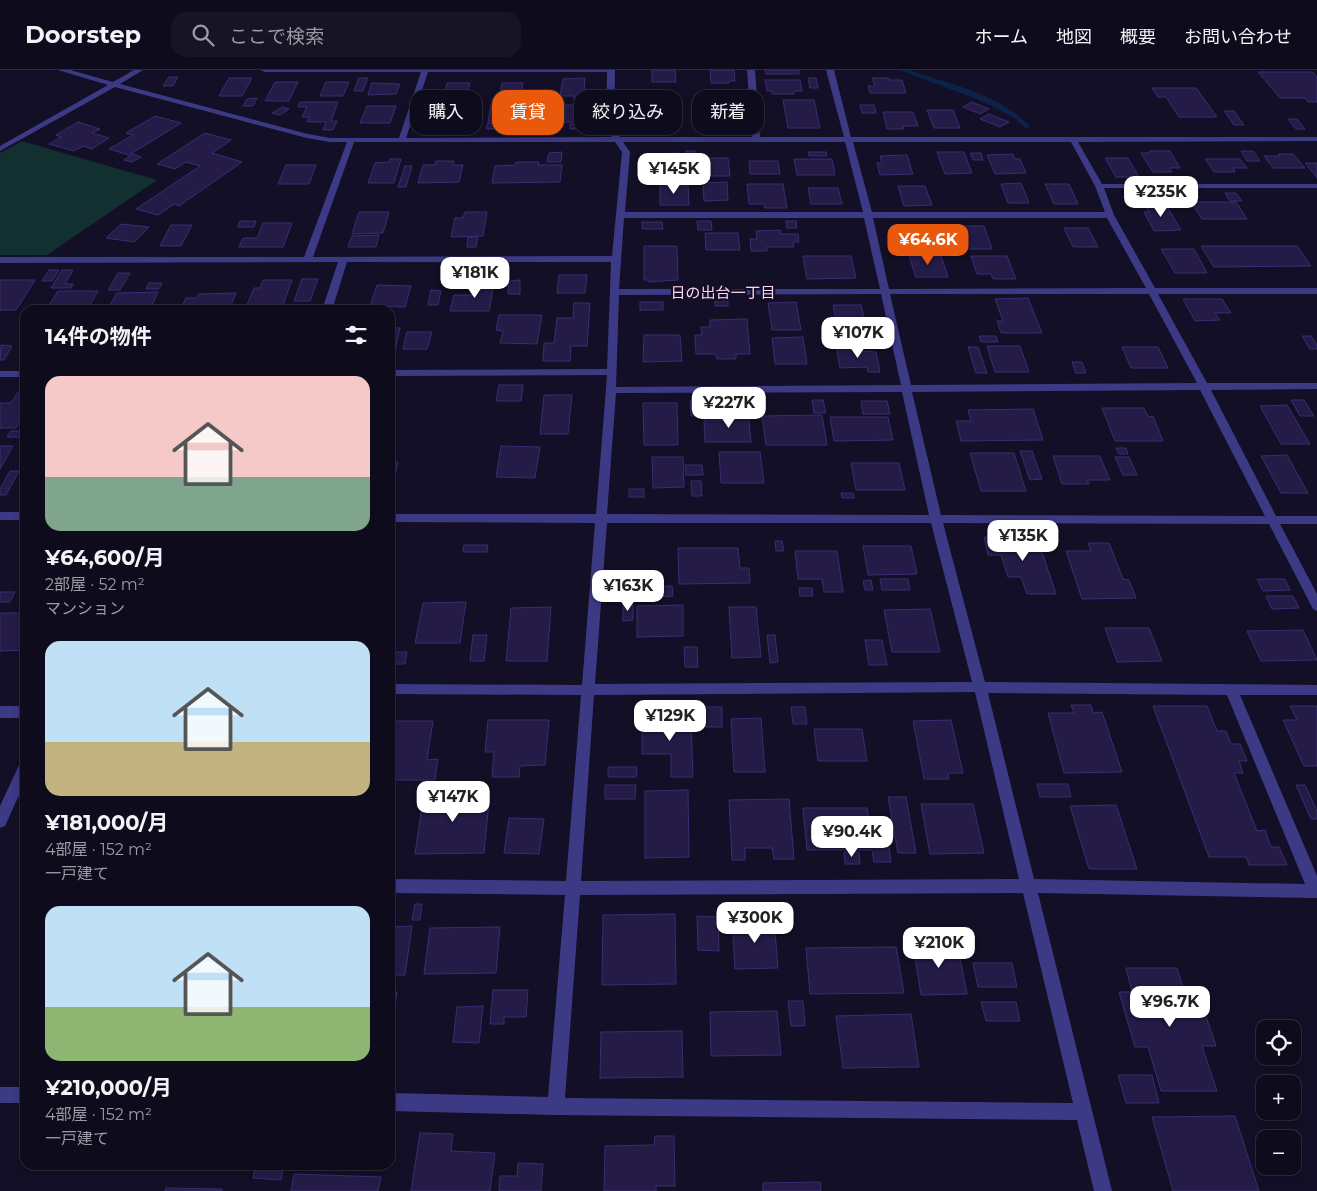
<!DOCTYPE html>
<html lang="ja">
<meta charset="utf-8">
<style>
:root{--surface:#0e0b1c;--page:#171425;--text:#f1f3f6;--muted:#9b9ba3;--line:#2e2b3b;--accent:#ea580c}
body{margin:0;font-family:Montserrat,"Noto Sans JP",sans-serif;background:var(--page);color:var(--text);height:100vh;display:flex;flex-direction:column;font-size:19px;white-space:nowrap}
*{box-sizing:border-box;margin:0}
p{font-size:16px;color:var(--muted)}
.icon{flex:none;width:28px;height:28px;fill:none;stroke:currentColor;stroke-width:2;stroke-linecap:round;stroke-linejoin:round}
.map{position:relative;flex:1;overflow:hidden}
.panel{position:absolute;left:20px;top:235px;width:375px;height:865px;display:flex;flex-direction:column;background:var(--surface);border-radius:15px;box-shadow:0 2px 8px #0003,0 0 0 1px var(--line)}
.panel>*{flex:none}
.guide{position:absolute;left:410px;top:20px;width:475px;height:45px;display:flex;gap:10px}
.fabs{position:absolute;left:1256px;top:950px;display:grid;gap:10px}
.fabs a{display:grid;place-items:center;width:45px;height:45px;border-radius:10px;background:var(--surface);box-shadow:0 2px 8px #0003,0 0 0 1px var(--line);font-size:25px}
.price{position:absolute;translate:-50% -42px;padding:0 11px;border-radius:10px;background:#fff;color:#222;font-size:16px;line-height:32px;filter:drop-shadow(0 1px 2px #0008)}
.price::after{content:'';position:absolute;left:50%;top:30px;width:15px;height:11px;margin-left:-8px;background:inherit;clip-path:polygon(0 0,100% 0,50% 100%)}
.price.current{background:var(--accent);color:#fff}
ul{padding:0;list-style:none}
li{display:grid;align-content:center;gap:10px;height:265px;padding:0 25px}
li span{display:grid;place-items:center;height:155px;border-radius:15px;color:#555}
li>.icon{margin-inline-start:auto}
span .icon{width:90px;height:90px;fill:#fffc;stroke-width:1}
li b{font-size:21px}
h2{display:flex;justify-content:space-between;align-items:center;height:60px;padding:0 25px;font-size:21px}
.tag{padding:0 18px;border-radius:15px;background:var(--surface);box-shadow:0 2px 8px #0003,0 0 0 1px var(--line);font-size:18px;line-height:45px}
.tag.current{background:var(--accent);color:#fff}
header{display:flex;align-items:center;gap:30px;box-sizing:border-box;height:70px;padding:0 25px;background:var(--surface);border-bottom:1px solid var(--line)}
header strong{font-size:24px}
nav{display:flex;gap:28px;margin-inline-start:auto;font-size:18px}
.search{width:350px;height:45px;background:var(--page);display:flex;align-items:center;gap:12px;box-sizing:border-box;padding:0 18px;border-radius:15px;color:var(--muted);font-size:19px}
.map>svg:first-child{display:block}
</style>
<header>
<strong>Doorstep</strong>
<div class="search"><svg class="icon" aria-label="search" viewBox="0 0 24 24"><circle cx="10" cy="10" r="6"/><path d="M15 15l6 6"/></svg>ここで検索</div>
<nav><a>ホーム</a><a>地図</a><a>概要</a><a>お問い合わせ</a></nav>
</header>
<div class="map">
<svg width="1317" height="1121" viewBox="0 0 1317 1121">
<rect width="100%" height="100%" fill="#130f26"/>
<path fill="#12302f" d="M22,71l135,39 -110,75h-47v-102z"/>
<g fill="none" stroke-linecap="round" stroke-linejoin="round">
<path fill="#0c2248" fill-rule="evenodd" d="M900,0h9c40,14 92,24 121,57l-5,1 -11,-10 -30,-16z"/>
</g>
<g fill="#241b47" stroke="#3b2d73">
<path d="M652,0h23l1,12h-24z"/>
<path d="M710,0h24l1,11h-6v2h-18z"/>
<path d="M765,0h34v4h-33z"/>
<path d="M1258,2h55l4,5v25h-9l-3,-4h-25z"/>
<path d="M169,7h9l-5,9h-10z"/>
<path d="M229,8h23l-10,18h-23z"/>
<path d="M359,8h9l-5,13h-9z"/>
<path d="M585,8l-1,13h8v4h4v5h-22v-4h-14l3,-17z"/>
<path d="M808,8h8l2,10h-8z"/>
<path d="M872,8h17l1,2h12l4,13h-36l-2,-7h7z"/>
<path d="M765,10h35l2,11h-8v3h-22v-3h-5z"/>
<path d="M275,12h23l-9,19h-24z"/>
<path d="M326,12h23l-6,14h-23z"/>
<path d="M372,13l28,1 -4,10 -28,1z"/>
<path d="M447,13h23l-4,15 -34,2 1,-5h11z"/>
<path d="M502,13h21l-3,17h-21z"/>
<path d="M1152,18h44l21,29h-38l-13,-20h-8z"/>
<path d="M257,28l-4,8h-10l4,-7z"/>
<path d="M783,30h31l6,28h-32z"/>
<path d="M300,32h38l-7,19h6l-4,9h-10l3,-8h-19l2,-5h-7l5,-10h-9z"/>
<path d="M972,32l17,7 -9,5 -17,-7z"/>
<path d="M491,35h28l-3,16h-28z"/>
<path d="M564,35h24l-1,17h-25z"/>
<path d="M860,35h14l2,8h-14z"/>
<path d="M367,36h29l-6,17h-30z"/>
<path d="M282,37l7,2 -9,6 -8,-2z"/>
<path d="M445,39h26l-5,20 -40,1 2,-7h6l1,-3h7z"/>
<path d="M927,40h26l7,18h-26z"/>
<rect x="646" y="41" width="30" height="14"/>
<path d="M1224,41h10l10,14h-10z"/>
<path d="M883,42h30l5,14h-15l1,3h-17z"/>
<path d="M989,44l20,8 -9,5 -20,-8z"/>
<path d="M155,46l26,7 -52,32 -20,-6 24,-14 -7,-2z"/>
<rect x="630" y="49" width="9" height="9"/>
<path d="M1288,49h9l8,10h-9z"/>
<path d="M78,52l22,7 -8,4 17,5 -17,11 -9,-3 -9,5 -25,-7 12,-7 -5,-2z"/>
<path d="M488,53h28l-1,6h-29z"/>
<path d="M570,54h19l-1,5h-18z"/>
<path d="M205,63l26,7 -19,13 30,9 -63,44 -5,-2 -16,11 -22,-6 64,-43 -14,-4 -11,7 -18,-5z"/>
<rect x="686" y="81" width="9" height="7"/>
<path d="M1149,81h21l10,17h-11l3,4h-19l-12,-19h9z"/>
<path d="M1241,81h12l7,10h-13z"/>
<path d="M562,82l-1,10h-14l2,-9z"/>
<path d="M808,82h18l1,4h-18z"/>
<path d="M937,82h27l8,21 -27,1z"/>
<path d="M679,83l1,18h-18v-4h-10v-13z"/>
<path d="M970,83h11l2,7h-10z"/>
<path d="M133,84l8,3 -9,5 -8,-2z"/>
<path d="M1013,84l2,5h5l6,14 -31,1 -8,-19z"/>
<path d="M1278,84h15l12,14h-32l-9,-12h16z"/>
<path d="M907,85l6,19 -33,1 -3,-12h5l-2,-7z"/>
<path d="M703,88h25l2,18h-25z"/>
<path d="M1105,88h23l11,19h-23z"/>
<path d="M390,89h11l-7,24h-26l7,-20 14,-1z"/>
<path d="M794,89h38l3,16h-38z"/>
<path d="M1205,89h35l7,9h-14l2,4h-21z"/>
<path d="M436,91h18l-1,4h10l-4,17 -41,1 5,-18h12z"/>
<path d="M749,91h29l2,13h-30z"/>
<path d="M516,92h23l-1,3h24l-2,17 -68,1 3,-17 20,-1z"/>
<path d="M1305,93h12v15z"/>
<path d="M286,95h30l-7,19h-31z"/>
<path d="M405,96h7l-6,21h-8z"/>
<rect x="663" y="103" width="14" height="4"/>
<rect x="641" y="109" width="37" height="4"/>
<path d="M727,112l1,18 -24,1 -1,-18z"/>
<path d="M1021,113l8,20h-21l-7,-19z"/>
<path d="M747,114h36l4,24h-22l-1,-4h-15z"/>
<path d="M1045,114h24l9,20h-24z"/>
<path d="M660,115h28l1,20h-29z"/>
<path d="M898,116h27l7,19 -28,1z"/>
<path d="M808,118h30l4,16h-31z"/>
<path d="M1225,123h11l6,8h-12z"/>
<path d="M1191,132h45l11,17h-45z"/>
<path d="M1145,135h21l15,25 -27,1 -10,-19h5z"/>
<path d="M359,142h30l-6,21 -31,1z"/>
<path d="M465,142h22l-4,24 -32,1 4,-19h8z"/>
<path d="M240,151h16l-2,6h-16z"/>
<path d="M697,151h14l1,9h-14z"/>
<path d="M786,151h10l1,7h-10z"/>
<path d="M642,152h20l1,7h-21z"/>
<path d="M263,153h29l-9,24h-44l4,-9h14z"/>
<path d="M121,154l28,3 -15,15 -28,-4z"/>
<path d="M171,155h21l-11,21h-21z"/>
<path d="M908,156h27l6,18h-28z"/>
<path d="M960,156h24l8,23h-24z"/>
<path d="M1064,158h24l10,19h-25z"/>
<path d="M780,160l1,4h17l1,8h-6l1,5h-27v4h-16l-1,-12h7l-1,-8z"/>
<path d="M705,163h33l2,17h-34z"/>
<path d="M379,165l-3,12h-28l4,-11z"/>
<path d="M468,167h10l-2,10h-9z"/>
<path d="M644,176h33l1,34 -30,2v-2h-4z"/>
<path d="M1201,176h96l14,20 -97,1z"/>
<path d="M1161,179h33l13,24h-32z"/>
<path d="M803,186h48l5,22 -49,1z"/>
<path d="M909,186h32l7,21h-32z"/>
<path d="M971,186h36l9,23h-23l-2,-5h-14z"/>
<path d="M49,200h10l-7,11h-10z"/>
<path d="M62,200h11l-8,14h8l-2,4h-20z"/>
<path d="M118,203h12l-10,17h-12z"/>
<path d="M559,205h28l-2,18h-28z"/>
<path d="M302,209h16l-8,22h-16z"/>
<path d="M0,210h35l-19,30h-16z"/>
<path d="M263,210h29l-9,25h-36l7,-17h6z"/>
<path d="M520,210v14h-12l1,-13z"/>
<path d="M149,213h13l-3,6h-13z"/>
<path d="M476,213h18l-5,28h-39l4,-16h19z"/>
<path d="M377,215l34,1 -6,21 -35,-1z"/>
<path d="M431,220l10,1 -3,14h-10z"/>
<path d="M58,221h40l-11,19h-36l2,-5h-4z"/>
<path d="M158,222l-8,18h-43l10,-17z"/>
<path d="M236,223l-7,17h-49l6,-12h11l2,-4z"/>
<path d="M1028,228l14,35h-41l-4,-12h6l-8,-22z"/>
<path d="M1183,229h39l9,14h-16l5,7 -25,1z"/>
<rect x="715" y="231" width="13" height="5"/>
<rect x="640" y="232" width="23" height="8"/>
<path d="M796,232l5,28h-29l-4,-27z"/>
<path d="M574,233h16l-3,43h-16l-1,15h-27l1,-18h10l3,-25h16z"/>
<path d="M833,235h28l7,29h-30z"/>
<path d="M499,245h43l-5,29 -37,-1 3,-12 -7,-1z"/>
<path d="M747,249l3,35h-14v5h-19l-1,-5h-20l-1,-19h7l-1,-8h9v-7z"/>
<path d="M390,258h10l-5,23 -5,1z"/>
<path d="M407,262h25l-5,17h-24z"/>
<path d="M644,265h36l2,26 -39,1z"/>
<path d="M979,266h17l2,6h-17z"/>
<path d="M1302,266h9l6,9v4h-7z"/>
<path d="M803,267l4,27h-32l-3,-26z"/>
<path d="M1,275l11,1 -8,14h-4z"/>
<path d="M836,276h13l1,4 26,2 4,20h-12l-1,-5 -27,1z"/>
<path d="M987,276h33l9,26h-34z"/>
<path d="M968,277h10l9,26h-11z"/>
<path d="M1122,277h36l10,21h-37z"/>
<path d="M1072,292h10l4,11h-10z"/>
<path d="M499,315h24l-2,16h-25z"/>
<path d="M18,322h7v19l-9,17h-16v-25h11z"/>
<path d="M544,325h28l-4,39h-28z"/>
<path d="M812,330h11l3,13h-12z"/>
<path d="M1291,330h13l10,16h-14z"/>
<path d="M690,331h15l1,15h-15z"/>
<path d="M861,331h26l3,13h-27z"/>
<path d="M643,333h34l1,42h-34z"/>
<path d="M1287,335l23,39h-29l-21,-38z"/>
<path d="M1102,338h42l4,9 5,-1 10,25h-48z"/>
<path d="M1033,339l10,31 -82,1 -5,-20h15l-3,-11z"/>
<path d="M730,343h18l3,29h-46l-1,-22h27z"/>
<path d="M822,345l5,30h-61l-4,-29z"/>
<path d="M830,347h58l5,23 -59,1z"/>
<path d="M11,361h14l-4,6h-14z"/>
<path d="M0,376h13l-13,23z"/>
<path d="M501,376l39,1 -5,31 -39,-1z"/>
<path d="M1116,378h10l2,6h-9z"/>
<path d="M1020,381h12l10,28 -12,1z"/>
<path d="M719,382h41l4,31h-43z"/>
<path d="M970,383h44l12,38h-45z"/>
<path d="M1287,385l21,38h-27l-20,-37z"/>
<path d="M1053,386h47l10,24h-23l2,4h-27z"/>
<path d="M652,387h31l1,30 -31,1z"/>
<path d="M1115,387h14l8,18h-14z"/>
<path d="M390,392h8l-7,31h-1z"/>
<path d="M851,393h48l6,27h-49z"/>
<path d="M685,395h17l1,10h-17z"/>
<path d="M10,401h9l-13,24h-6v-6z"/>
<path d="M691,411h10l1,15h-10z"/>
<rect x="629" y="419" width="15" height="8"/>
<path d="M841,423h12l1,5h-12z"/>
<path d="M984,467h53l19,57h-29l-6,-17h-13l-7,-22h-13z"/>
<path d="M775,471h7l2,10h-8z"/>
<path d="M1088,473h21l14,36 6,1 7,18 -54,1 -16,-48h25z"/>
<path d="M464,475h24l-1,7h-24z"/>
<path d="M863,476h48l6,28 -49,1z"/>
<path d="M678,478h60l2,20h9l1,15 -71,1z"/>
<path d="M795,481h42l6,41h-19l-2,-13h-24z"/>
<path d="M880,509h28l2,11h-28z"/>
<path d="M1257,509h28l5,11 -27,1z"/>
<path d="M871,510l2,10h-8l-2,-9z"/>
<rect x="620" y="513" width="28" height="12"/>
<path d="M672,516l1,10 -21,1 1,-10z"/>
<path d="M799,518h13l1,8h-13z"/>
<path d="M0,522h15l-5,10h-10z"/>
<path d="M1266,526h27l6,12 -27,1z"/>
<path d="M466,532l-6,41h-45l8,-40z"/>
<path d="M623,533h10v17l-10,1z"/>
<path d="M683,535v31l-46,1v-31z"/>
<path d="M551,537l-4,54h-41l5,-53z"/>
<path d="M729,537h27l5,50 -29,1z"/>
<path d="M930,539l10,43h-48l-8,-42z"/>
<path d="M0,543h25v37l-24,1 -1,1z"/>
<path d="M1105,558h44l13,33 -45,1z"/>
<path d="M1303,560l14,30 -56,1 -14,-30z"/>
<path d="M473,565h14l-3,26h-14z"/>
<path d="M767,565h8l3,27 -8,1z"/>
<path d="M865,570h17l5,25h-18z"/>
<path d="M684,577h13l1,20h-13z"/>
<path d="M390,582h17l-2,12h-15z"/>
<path d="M1071,635h20l2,8 9,-1 20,60 -58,1 -16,-60h26z"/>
<path d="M1153,636h54l10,25h9l5,13h9l7,17h-8l4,12h-9l23,58 8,-1 6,17h8l8,18h-38l-3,-8h-37z"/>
<path d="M1290,636h27v60h-13l-21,-46h14z"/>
<path d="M704,637h18v20h-17z"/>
<path d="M791,637h14l2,17h-14z"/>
<path d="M642,648h49l2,59h-22v-23h-29z"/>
<path d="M761,648l4,54h-31l-3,-53z"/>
<path d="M488,650h61l-4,45 -25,1 -1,11h-27l2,-25h-9z"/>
<path d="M951,650l12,53h-15l1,6h-25l-11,-58z"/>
<path d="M390,651h43l-6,39 11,-1 -3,21h-45z"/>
<path d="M814,659h48l5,32h-49z"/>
<path d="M608,697h29l-1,10h-28z"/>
<path d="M1037,714h31l3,13h-31z"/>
<path d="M605,715h31l-1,14h-30z"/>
<path d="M1296,715h9l12,26v8h-6z"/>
<path d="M688,720l1,67 -44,1v-67z"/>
<path d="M424,722h66l-6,61 -69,1z"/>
<path d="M888,727h18l10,56h-18z"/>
<path d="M789,729l5,60h-20l-2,-11h-27v12h-13l-3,-60z"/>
<path d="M921,734h52l11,49 -54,1z"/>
<path d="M1116,735l21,64h-48l-19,-63z"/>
<path d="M803,738h64l4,25h16l4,29h-17l-2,-12h-65z"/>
<path d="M509,748l35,1 -5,35 -35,-1z"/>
<path d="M844,782h15l1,12h-15z"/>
<path d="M415,834h7l-2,16h-8z"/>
<path d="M675,844l1,70 -74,1 1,-70z"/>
<path d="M697,846l21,1 1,34 -21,-1z"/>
<path d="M774,849l4,49 -43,1 -3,-49z"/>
<path d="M412,856l-7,49h-15v-48z"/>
<path d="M500,857l-4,46 -72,1 6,-46z"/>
<path d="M913,874h44l10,50 -46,1z"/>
<path d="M896,877l8,46 -94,1 -4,-46z"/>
<path d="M973,893h39l5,24h-39z"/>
<path d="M1126,898h51l7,23 13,-1 19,56h-14l15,45h-56l-13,-44h-13l-16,-55h13z"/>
<path d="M493,920h35l-2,27h-22v7h-14z"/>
<path d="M390,922h7l-7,49z"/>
<path d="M788,931h15l2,25h-14z"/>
<path d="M981,932h35l4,19h-34z"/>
<path d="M483,936l-4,37 -26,-1 4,-35z"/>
<path d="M777,941l4,44 -70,1 -1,-44z"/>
<path d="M911,944l8,53 -76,1 -7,-52z"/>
<path d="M682,961l1,46 -83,1 1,-46z"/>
<path d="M1118,1005h34l7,28h-33z"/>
<path d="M1235,1046l24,75h-86l-21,-74z"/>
<path d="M420,1063l33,1 -2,17 44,2 -5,38h-79z"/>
<path d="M655,1066h19l1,50h-19v5h-52l1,-45 49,-1z"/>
<path d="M518,1093l25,1 -2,27h-42l1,-15h17z"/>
<path d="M256,1095h28l-3,15 -28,-2z"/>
<path d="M294,1104l87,3 -3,14h-87z"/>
<path d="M820,1112l1,9h-58v-8z"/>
<path d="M166,1118l56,1v2h-57z"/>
</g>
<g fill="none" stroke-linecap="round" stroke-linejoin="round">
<g fill="#3d3a85" fill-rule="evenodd">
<path d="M58,0h12l43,12 21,-12h9l-23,14 188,50 22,4h69l22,-66h-156l-4,-2h354l-1,59 6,8h132l-5,-67h8l5,67h84l-18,-67h8l17,67h466v4l-239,1 24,42h215v4h-213l10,27 41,73h162v6h-159l49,89h110v6l-106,1 65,126h41v8h-37l37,70v17l-4,-2 -44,-85 -326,-1 42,159 332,3v10h-77l77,181v22l-279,-5 74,298h-18l-17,-71 -521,-5 -166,-4v-18l158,4 17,-202 -175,-2v-14l176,2 15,-186 -191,-1v-10l192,1 13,-162 -205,-1v-8h206l11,-139 -217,1v-6l217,-1 4,-107h-264l-15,48h-10l16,-48 -338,1v-6h304l43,-115h-17l-23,-4 -192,-51 -115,64v-5l108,-61zM428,2h179l-1,57 6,8 -206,1zM354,72h261l7,10 -10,104 -299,1zM623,72h222l18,70h-238l5,-60zM853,72h218l24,44 10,26h-233zM624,148h240l16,71h-261zM873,148h234l39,70 -257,1zM881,224l20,91 -285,2 3,-92zM890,224h259l48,89 -286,2zM1200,320l65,126 -324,-1 -29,-123zM902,322l27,123 -322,-1 9,-121zM607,453h324l41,159 -377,2zM975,622l44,187 -438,2 13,-186zM988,623l239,2 78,189 -271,-5zM1023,823l50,210 -508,-5 15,-203z"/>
<rect x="0" y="301" width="25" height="6"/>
<rect x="0" y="442" width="25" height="8"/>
<rect x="0" y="636" width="25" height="12"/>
<path d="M25,691v21l-20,44 -5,2v-22l20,-43z"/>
<rect x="0" y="1017" width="25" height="16"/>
</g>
</g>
<g text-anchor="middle" stroke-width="4.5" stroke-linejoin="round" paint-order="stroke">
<g font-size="15" fill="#ffd6f0" stroke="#130f26">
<text x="723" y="228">日の出台一丁目</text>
</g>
</g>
</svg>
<div class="fabs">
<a><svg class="icon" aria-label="locate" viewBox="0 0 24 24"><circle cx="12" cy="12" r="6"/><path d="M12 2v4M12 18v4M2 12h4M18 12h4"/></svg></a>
<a>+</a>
<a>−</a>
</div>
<b class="price" style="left:674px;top:125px">¥145K</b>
<b class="price" style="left:1161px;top:148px">¥235K</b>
<b class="price current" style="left:928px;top:196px">¥64.6K</b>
<b class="price" style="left:475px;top:229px">¥181K</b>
<b class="price" style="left:858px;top:289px">¥107K</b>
<b class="price" style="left:729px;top:359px">¥227K</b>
<b class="price" style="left:1023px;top:492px">¥135K</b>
<b class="price" style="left:628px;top:542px">¥163K</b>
<b class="price" style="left:670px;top:672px">¥129K</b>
<b class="price" style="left:453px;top:753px">¥147K</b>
<b class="price" style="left:852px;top:788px">¥90.4K</b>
<b class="price" style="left:755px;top:874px">¥300K</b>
<b class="price" style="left:939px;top:899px">¥210K</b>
<b class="price" style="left:1170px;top:958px">¥96.7K</b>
<div class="guide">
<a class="tag">購入</a>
<a class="tag current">賃貸</a>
<a class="tag">絞り込み</a>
<a class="tag">新着</a>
</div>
<section class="panel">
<h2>14件の物件<svg class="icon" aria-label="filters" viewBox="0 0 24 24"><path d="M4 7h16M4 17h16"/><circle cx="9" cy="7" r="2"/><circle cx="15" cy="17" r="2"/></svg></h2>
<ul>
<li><span style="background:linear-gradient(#f6c9c9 65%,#7fa58c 0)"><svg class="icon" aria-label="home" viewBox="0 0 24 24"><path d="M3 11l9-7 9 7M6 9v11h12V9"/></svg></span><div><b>¥64,600/月</b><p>2部屋 · 52 m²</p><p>マンション</p></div></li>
<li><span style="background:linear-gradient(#bfe0f5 65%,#c2b280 0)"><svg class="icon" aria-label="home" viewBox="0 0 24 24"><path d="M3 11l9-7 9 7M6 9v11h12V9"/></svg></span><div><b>¥181,000/月</b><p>4部屋 · 152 m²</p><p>一戸建て</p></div></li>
<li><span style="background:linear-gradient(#bfe0f5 65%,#8fb573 0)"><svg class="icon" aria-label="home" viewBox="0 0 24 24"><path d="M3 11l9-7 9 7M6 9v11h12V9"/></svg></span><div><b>¥210,000/月</b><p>4部屋 · 152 m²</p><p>一戸建て</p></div></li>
</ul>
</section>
</div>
